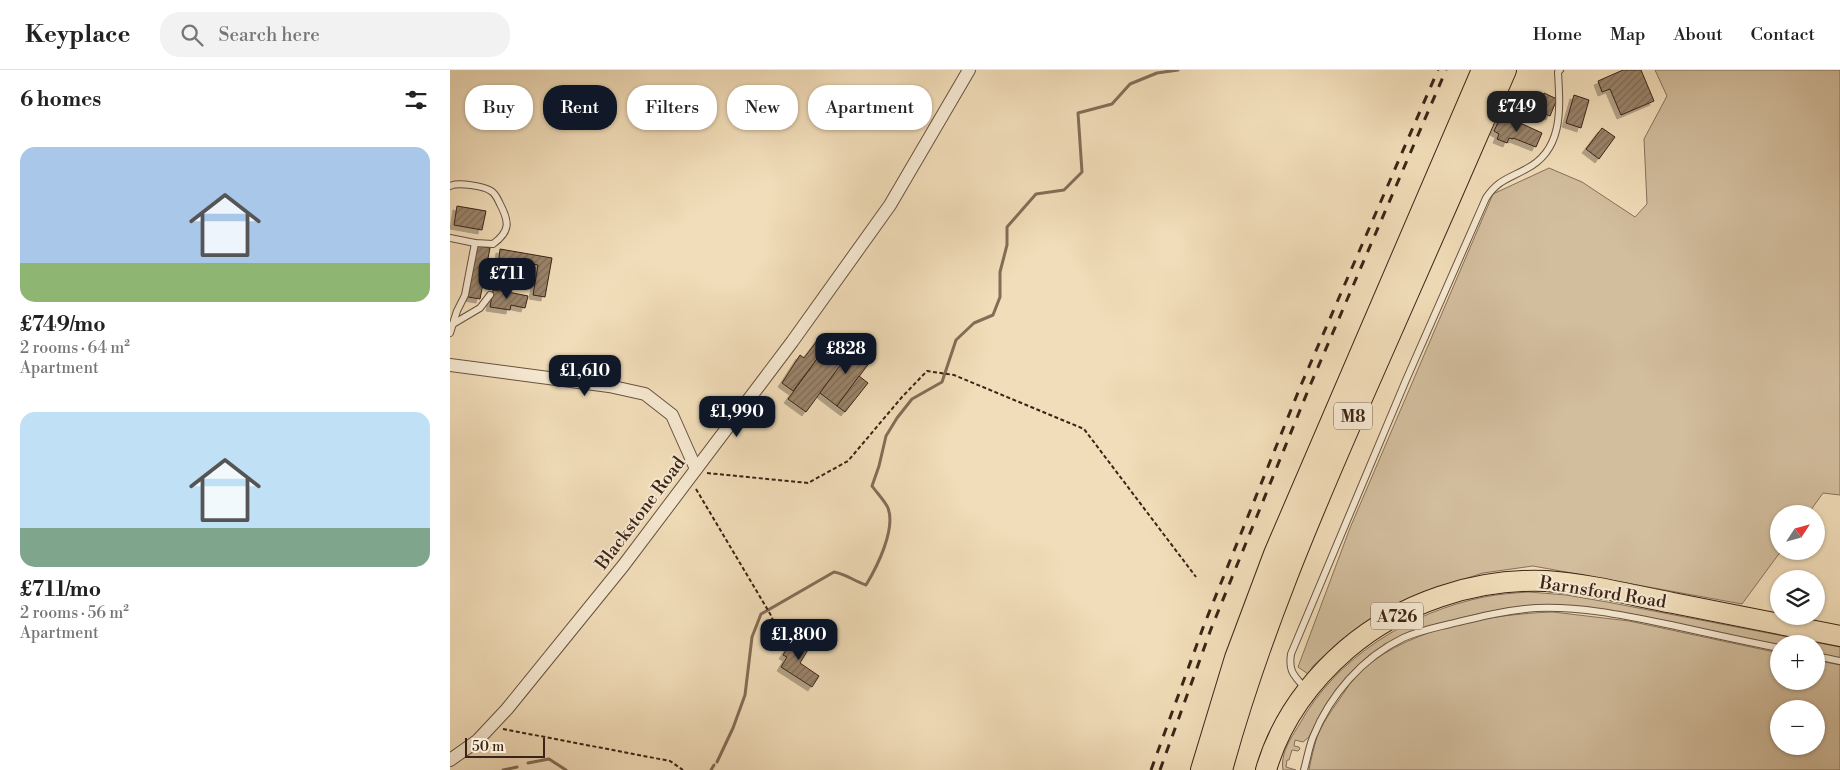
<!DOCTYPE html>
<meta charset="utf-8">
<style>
:root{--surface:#fff;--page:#f2f2f2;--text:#222;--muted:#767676;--line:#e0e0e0;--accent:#111827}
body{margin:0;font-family:"Libre Bodoni",serif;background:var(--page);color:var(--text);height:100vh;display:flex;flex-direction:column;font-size:19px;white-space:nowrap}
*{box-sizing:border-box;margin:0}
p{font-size:16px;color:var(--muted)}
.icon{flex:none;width:28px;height:28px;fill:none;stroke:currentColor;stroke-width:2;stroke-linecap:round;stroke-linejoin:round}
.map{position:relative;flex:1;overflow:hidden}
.details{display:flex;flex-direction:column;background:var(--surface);width:450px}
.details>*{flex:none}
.top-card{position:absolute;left:15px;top:15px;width:475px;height:45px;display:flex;gap:10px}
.needle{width:32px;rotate:54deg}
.buttons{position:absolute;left:1320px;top:435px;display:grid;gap:10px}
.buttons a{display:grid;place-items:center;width:55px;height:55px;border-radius:50%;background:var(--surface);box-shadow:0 1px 4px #0004;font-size:25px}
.scale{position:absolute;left:15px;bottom:12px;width:80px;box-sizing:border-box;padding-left:5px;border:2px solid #3c2316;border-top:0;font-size:14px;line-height:18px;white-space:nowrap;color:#3c2316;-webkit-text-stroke:4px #f6e9d2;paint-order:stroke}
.price{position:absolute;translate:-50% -42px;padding:0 11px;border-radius:10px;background:var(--accent);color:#fff;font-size:16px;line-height:32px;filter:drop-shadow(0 1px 2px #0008)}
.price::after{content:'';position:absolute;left:50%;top:30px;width:15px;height:11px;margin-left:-8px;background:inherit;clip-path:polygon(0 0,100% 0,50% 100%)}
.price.selected{background:#222;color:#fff}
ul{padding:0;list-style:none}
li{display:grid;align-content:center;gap:10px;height:265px;padding:0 20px}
li span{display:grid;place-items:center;height:155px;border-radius:15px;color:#555}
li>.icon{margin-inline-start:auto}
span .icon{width:90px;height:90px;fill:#fffc;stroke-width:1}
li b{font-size:21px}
h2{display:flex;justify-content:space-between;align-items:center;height:60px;padding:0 20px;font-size:21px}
.tag{padding:0 18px;border-radius:20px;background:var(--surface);box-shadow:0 1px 4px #0004;font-size:18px;line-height:45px}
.tag.selected{background:var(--accent);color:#fff}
header{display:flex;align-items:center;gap:30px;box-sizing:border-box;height:70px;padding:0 25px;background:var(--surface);border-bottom:1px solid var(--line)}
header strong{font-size:24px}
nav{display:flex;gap:28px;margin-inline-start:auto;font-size:18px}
.search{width:350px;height:45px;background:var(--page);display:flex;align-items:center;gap:12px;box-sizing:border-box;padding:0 18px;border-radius:20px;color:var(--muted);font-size:19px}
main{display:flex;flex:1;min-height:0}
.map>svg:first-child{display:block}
</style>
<header>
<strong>Keyplace</strong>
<div class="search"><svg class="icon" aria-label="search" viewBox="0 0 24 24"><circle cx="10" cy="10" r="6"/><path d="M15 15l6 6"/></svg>Search here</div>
<nav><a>Home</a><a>Map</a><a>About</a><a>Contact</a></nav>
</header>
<main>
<section class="details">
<h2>6 homes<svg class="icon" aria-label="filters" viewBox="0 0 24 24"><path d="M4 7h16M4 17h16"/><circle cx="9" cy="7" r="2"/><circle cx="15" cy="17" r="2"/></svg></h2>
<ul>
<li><span style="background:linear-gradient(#a9c7e8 75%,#8fb573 0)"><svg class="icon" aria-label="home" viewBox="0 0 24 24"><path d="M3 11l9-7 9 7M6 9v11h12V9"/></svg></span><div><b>£749/mo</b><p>2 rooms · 64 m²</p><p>Apartment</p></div></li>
<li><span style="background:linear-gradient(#bfe0f5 75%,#7fa58c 0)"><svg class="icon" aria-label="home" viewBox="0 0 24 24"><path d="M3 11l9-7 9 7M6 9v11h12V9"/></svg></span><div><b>£711/mo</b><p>2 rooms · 56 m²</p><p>Apartment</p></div></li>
</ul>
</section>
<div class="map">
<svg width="1390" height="700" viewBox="0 0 1390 700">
<defs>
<pattern id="building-hatch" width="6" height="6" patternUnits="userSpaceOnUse" patternTransform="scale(1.25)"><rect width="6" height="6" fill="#9a846b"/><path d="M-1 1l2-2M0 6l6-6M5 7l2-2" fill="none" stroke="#7f6c57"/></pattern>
<filter id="shadow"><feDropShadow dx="-4" dy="4" stdDeviation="0" flood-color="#0004"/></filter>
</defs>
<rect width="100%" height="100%" fill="#f1ddb9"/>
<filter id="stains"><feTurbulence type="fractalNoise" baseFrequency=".004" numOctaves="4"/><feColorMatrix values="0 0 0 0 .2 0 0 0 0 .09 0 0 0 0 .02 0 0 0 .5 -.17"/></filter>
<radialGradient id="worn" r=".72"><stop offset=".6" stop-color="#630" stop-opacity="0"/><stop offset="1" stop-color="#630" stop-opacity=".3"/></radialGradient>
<g fill="#d2bd9d" stroke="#87705a" fill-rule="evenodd">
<path d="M1205,0h185v425l-17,-2 -15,21h-29v37h2l-39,53 -209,-38 -50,7 -50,16 -36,15 -28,16 -28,20 -28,26 -5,8 -10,-7 52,-139 143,-334 56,-26 33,14 53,35 12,-13 -3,-65 23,-43z"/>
<path d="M1079,522l37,3 41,7 233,45v12l-24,-5v-10h-37v2l-173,-36 -98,-2 -30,6 -50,13 -43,17 -17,12 -16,15 -15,18 -12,17 -16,31 -6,5 -8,-2 -1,6 5,1 1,2 -2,2 -6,-1 -3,10h-2l-1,7 10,3h-13c-3,-16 8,-32 16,-45 37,-68 111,-113 185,-128 15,-3 30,-4 45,-5z"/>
<path d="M1103,542l76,9 150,32v28h37v-21l24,5v105h-531c2,-11 5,-23 8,-33 5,-13 14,-26 22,-37 5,-7 9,-15 15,-21 43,-50 136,-65 199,-67zM1329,639h37v37h-37z"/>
</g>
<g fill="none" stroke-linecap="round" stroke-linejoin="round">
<g stroke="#836d57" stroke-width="3">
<path d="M267,692l16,-34 12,-33 7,-58 9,-23 73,-42c12,2 20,9 32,13 11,-18 30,-56 22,-77 -3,-7 -11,-15 -16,-22l7,-20 7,-30 11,-18 15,-19 30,-17 14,-42 18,-17 19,-8 7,-18v-25l7,-27v-18l29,-33 28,-4 18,-18 -4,-59 34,-9 18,-20 27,-11 21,-3"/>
<path d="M78,693l21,-4 17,11"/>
<path d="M53,700l14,-3"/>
<path d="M261,700l3,-5"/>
</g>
</g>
<g fill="url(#building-hatch)" stroke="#3c2316" filter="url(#shadow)">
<path d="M1173,0h18l13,31 -33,14 -11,-26 -8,3 -4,-11z"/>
<path d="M1094,23l13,6 -7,17 -14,-6z"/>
<path d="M1124,25l15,5 -8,28 -15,-5z"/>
<path d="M1050,48l16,7 2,-3 24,11 -6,14 -23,-9v1l-4,-1 -2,5 -10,-4 2,-5 -5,-3z"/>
<path d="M1152,58l13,9 -16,22 -13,-10z"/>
<path d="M7,136l29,5 -4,19 -28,-5z"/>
<path d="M27,175l13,3 -10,51 -12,-2z"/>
<path d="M50,179l52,9 -7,39 -12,-2 5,-30 -39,-7z"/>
<path d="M51,219l7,1v2l20,4 -3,12 -14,-3 -1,5 -20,-3 3,-17 7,1z"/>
<path d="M370,267l9,6 -36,48 -11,-8 18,-28 4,3z"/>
<path d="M383,267l18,14 -45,61 -18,-13z"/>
<path d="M405,275l18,13 -36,48 -17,-13z"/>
<path d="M409,306l9,7 -23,29 -8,-6z"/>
<path d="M346,565l15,10 -11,18 19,13 -7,11 -31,-20 6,-10 -4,-2z"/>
</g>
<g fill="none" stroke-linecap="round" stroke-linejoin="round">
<g stroke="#69523f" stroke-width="8">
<g id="lane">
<path d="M0,116c8,-4 34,0 41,5 5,3 7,9 9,13 9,17 11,27 -7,40l-18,-1 -25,-5"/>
<path d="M3,254l27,-16 10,-13"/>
<path d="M0,263l7,-22 8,-16 10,-52"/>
<path d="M1366,586l24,5"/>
<path d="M856,620c-10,-14 -18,-16 -15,-36l115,-274 80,-182c12,-18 22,-19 40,-29 38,-19 34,-61 32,-97l2,-2"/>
<path d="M854,700c3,-11 5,-23 9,-33 17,-42 49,-79 90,-99 15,-7 31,-10 47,-14 29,-7 57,-14 86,-16 45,-2 91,8 135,17 36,8 72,16 108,23"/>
</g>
</g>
<g stroke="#69523f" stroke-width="14">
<g id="street">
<path d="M0,295l159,21 36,8 27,21 24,54"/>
<path d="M0,690l27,-19 30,-32 116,-143 169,-224 98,-137 79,-135"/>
</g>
</g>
<g stroke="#3c2316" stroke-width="22">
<path id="primary" d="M816,700c14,-48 44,-89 81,-121 54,-46 128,-71 199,-68 43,3 85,14 127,22 56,11 111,22 167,33"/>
</g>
<g stroke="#3c2316" stroke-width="24">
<g id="highway">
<path d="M752,700l34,-112 39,-104 208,-484"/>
<path d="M771,700c36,-132 90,-258 145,-383 47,-106 93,-211 139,-317"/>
</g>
</g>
<g stroke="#3c2316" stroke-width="2" stroke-dasharray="4 2.5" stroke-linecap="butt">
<path d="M257,403l101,10 40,-22 54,-64 25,-26 27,4 130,54 112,148"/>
<path d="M246,419l76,128 5,26"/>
<path d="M53,659l167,32 13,9"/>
</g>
<use href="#lane" stroke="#f6e9d2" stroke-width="6"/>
<use href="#street" stroke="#f6e9d2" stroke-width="12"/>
<use href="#primary" stroke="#f1ddb9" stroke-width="20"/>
<use href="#highway" stroke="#f1ddb9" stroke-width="22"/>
<g stroke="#3c2316" stroke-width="3" stroke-dasharray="9 9" stroke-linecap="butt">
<path d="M701,700l53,-145 97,-240 137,-315"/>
<path d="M710,700l51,-141 98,-241 137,-318"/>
</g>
</g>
<g text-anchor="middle" stroke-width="4" stroke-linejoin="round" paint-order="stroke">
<g fill="#f6e9d2" stroke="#745e4e" stroke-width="1">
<rect x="884" y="332.5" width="38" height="27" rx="4"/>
<rect x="921" y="532.5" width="52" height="27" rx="4"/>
</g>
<g font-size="16" font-weight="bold" fill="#3c2316">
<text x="903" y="352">M8</text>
<text x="947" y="552">A726</text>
</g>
<g font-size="18" fill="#3c2316" stroke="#f6e9d2">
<text transform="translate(190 443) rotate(-53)" y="6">Blackstone Road</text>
<text transform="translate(1153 522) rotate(9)" y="6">Barnsford Road</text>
</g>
</g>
<rect width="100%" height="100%" filter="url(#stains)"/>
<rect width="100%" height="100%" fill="url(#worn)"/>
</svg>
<div class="buttons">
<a><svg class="needle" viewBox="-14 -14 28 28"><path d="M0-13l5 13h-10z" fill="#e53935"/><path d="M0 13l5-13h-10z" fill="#767676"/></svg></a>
<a><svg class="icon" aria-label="layers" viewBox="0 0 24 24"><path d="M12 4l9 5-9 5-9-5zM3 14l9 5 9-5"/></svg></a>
<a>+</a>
<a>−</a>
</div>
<div class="scale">50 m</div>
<b class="price selected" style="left:1067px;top:63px">£749</b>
<b class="price" style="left:57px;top:230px">£711</b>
<b class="price" style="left:396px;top:305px">£828</b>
<b class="price" style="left:135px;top:327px">£1,610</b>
<b class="price" style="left:287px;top:368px">£1,990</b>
<b class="price" style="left:349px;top:591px">£1,800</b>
<div class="top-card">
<a class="tag">Buy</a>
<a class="tag selected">Rent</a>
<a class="tag">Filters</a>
<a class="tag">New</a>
<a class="tag">Apartment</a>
</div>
</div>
</main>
